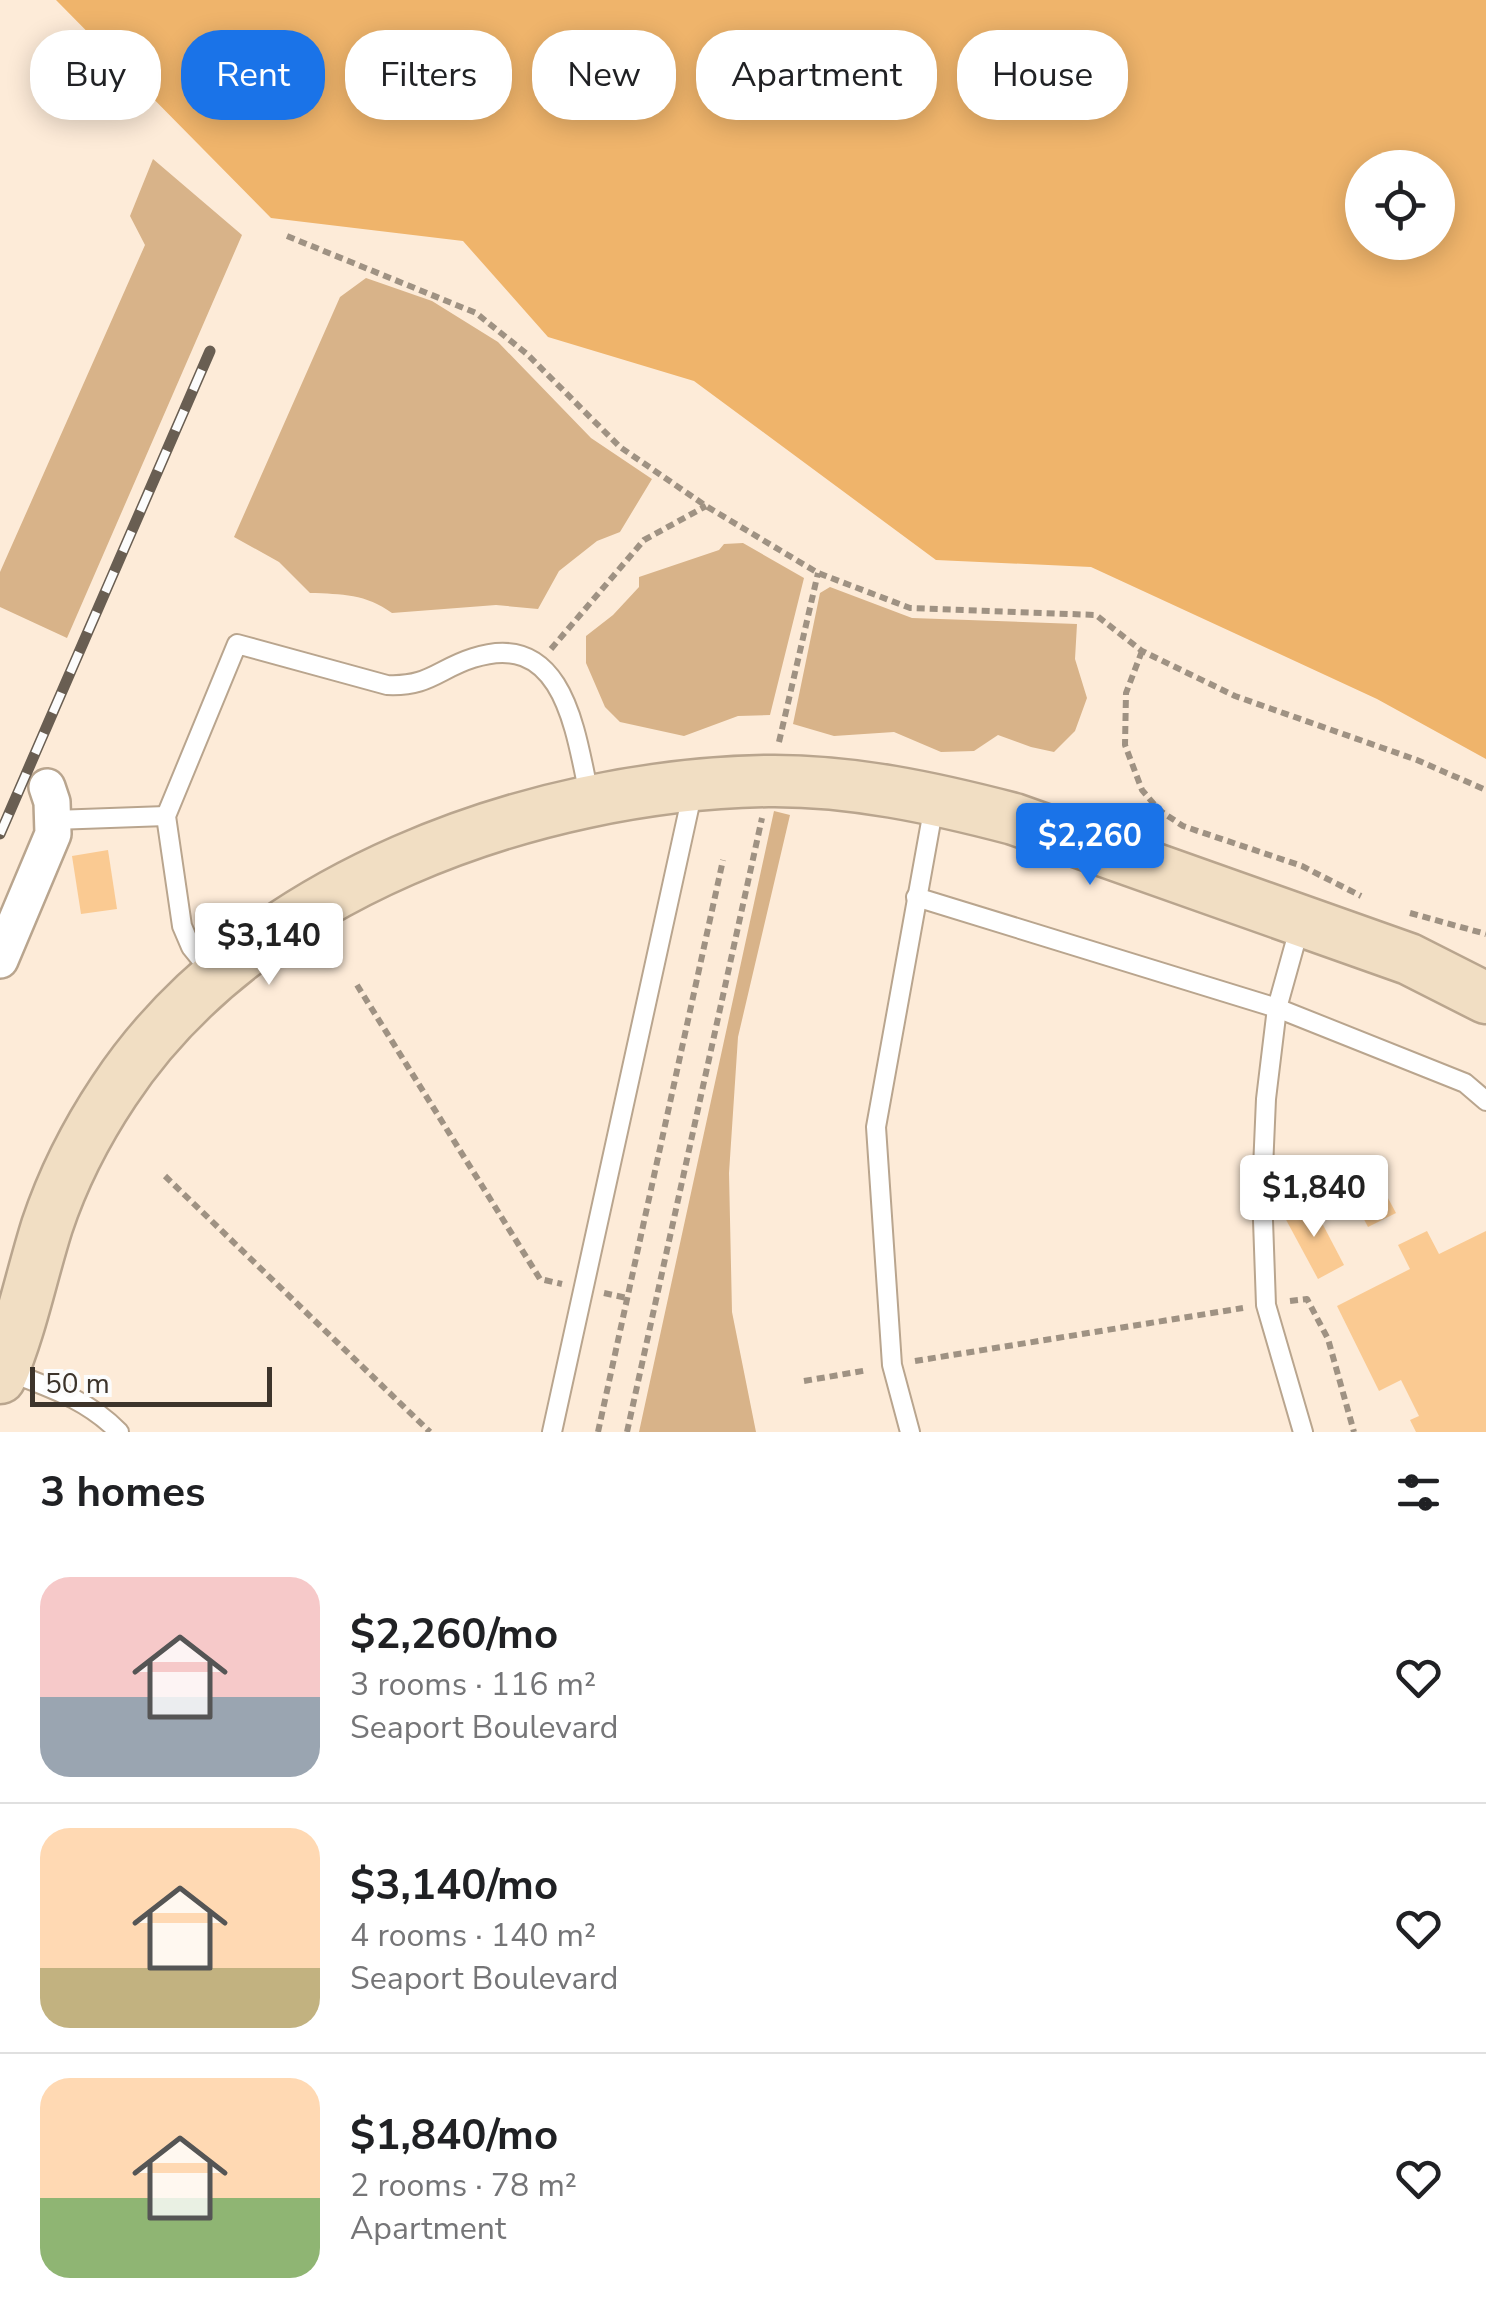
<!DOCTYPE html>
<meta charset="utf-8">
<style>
:root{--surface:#fff;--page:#f6f6f6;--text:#202124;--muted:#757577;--line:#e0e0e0;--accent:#1a73e8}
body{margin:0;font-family:"Nunito Sans",sans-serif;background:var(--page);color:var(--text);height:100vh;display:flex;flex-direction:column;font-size:38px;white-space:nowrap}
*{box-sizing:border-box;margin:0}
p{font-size:32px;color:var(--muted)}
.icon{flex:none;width:55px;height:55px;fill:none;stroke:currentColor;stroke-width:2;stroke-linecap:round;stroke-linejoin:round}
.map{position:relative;height:1432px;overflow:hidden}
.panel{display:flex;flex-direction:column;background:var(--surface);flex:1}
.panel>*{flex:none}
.guide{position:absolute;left:30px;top:30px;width:1428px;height:90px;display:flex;gap:20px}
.buttons{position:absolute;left:1345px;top:150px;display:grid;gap:20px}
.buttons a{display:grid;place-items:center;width:110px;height:110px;border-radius:50%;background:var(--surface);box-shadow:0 5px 25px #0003;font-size:50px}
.scale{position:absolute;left:30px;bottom:25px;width:242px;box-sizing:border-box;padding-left:10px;border:5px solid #3d342b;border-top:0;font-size:28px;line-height:35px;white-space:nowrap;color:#3d342b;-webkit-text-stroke:8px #fcfcfc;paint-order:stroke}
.price{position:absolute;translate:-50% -85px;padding:0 22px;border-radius:10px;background:#fff;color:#222;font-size:32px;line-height:65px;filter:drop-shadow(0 2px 5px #0008)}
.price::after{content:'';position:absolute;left:50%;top:60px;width:30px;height:22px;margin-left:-15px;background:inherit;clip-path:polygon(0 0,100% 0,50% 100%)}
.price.current{background:var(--accent);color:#fff}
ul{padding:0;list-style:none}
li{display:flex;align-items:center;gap:30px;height:250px;padding:0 40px}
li+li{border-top:2px solid var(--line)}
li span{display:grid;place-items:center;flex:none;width:280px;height:200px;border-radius:30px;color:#555}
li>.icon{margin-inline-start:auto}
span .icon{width:120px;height:120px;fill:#fffc;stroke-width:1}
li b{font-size:42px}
h2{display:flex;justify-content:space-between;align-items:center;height:120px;padding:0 40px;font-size:42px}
.pill{padding:0 35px;border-radius:40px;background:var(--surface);box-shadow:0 5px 25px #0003;font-size:35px;line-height:90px}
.pill.current{background:var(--accent);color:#fff}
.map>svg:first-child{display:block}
</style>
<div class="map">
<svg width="1486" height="1432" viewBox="0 0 1486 1432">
<rect width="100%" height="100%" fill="#fdebd8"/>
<g fill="#d8b389">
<path d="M153,159l89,76 -175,403 -67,-31v-35l145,-327 -15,-29z"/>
<path d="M366,278l66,23 66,41 93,96 61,41 -32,53 -23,9 -38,30 -21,38 -42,-4 -104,8c-26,-19 -50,-19 -82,-20l-31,-31 -45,-25 106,-240z"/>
<path d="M743,543l61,35 -34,137 -32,1 -54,20 -64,-14 -15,-15 -19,-44v-27l27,-21 26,-28v-10l80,-27 5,-6z"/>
<path d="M830,587l82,31 165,6 -2,35 12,39 -12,33 -21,21 -23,-5 -33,-12 -24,16 -33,1 -47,-20 -60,4 -41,-12 27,-131z"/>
<path d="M774,811l16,4 -52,222 -9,136 3,139 24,120h-117z"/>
</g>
<path fill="#efb46b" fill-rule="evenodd" d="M56,0h1430v759l-109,-60 -286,-132 -155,-7 -242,-179 -146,-44 -85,-96 -192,-23zM1362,168h76v74h-76z"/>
<g fill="#faca92">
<path d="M108,850l9,59 -36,5 -9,-58z"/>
<path d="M1374,1172l22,41 -28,14 -21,-40z"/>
<path d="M1311,1202l33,63 -26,14 -34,-63z"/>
<path d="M1427,1231l12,23 47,-23v201h-70l-6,-12 9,-4 -18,-36 -22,11 -42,-85 73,-37 -12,-24z"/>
</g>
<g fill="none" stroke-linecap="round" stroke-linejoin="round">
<g stroke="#b9a58e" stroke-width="22">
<g id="service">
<path d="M54,820l112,-4"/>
<path d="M916,897l361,111 188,75 21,18"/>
<path d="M1301,922l-24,86 -11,91 -4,93 4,113 37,127"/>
<path d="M213,974l-22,-27 -9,-21 -16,-110 71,-172 150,41c42,2 51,-16 86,-27 93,-30 103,79 117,141"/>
<path d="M7,1371c41,16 80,28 112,61"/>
<path d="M552,1432l141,-642"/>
<path d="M910,1432l-18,-67 -16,-238 58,-322"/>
</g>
</g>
<g stroke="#b9a58e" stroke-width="40">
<path id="minor" d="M0,960l53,-126 -1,-32 -5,-15"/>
</g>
<g stroke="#b9a58e" stroke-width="55">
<path id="secondary" d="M0,1378c21,-49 31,-101 47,-152 16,-48 39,-93 67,-135 135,-205 418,-306 654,-310 83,-1 166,17 246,38l395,140 77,39"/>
</g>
<g stroke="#9f9283" stroke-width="6" stroke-dasharray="8 5" stroke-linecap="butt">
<path d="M287,236l189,77 51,41 93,93 86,59 112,67 92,35 186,7 46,36 93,45 182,64 69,30"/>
<path d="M551,649l93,-109 62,-34"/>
<path d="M1142,651l-16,42 -1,52 17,45 17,20 24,16 119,40 59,30"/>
<path d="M779,742l39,-169"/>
<path d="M1410,913l76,21"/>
<path d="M357,985l183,294 22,5"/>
<path d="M165,1176l265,256"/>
<path d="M604,1293l23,5"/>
<path d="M1290,1301l17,-2 21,40 26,93"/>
<path d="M915,1361l328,-53"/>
<path d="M804,1381l64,-11"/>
<path d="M598,1432l125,-572"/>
<path d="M627,1432l135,-614"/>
</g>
<use href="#service" stroke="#fff" stroke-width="18"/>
<use href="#minor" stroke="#fff" stroke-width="35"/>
<use href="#secondary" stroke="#f1dec3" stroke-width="50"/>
<g stroke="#695e52" stroke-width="11">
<path id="rail" d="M0,834l210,-483"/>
</g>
<use href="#rail" stroke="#fcfcfc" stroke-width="8" stroke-dasharray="22" stroke-linecap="butt"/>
</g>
</svg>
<div class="buttons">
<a><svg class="icon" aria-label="locate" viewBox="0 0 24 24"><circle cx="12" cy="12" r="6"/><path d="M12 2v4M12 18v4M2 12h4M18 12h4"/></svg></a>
</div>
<div class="scale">50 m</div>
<b class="price current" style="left:1090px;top:888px">$2,260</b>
<b class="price" style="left:269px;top:988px">$3,140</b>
<b class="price" style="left:1314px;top:1240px">$1,840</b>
<div class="guide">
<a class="pill">Buy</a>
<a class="pill current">Rent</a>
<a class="pill">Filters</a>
<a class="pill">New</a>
<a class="pill">Apartment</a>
<a class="pill">House</a>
</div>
</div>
<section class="panel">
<h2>3 homes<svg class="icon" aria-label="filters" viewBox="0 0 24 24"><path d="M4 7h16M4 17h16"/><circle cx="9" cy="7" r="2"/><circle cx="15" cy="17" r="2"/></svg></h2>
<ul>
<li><span style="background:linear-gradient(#f6c9c9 60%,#9aa5b1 0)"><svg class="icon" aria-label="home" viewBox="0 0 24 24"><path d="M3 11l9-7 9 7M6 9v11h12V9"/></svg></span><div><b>$2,260/mo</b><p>3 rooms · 116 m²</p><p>Seaport Boulevard</p></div><svg class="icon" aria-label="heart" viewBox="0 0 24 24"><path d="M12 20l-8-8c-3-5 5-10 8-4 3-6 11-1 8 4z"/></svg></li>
<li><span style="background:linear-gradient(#ffd9b3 70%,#c2b280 0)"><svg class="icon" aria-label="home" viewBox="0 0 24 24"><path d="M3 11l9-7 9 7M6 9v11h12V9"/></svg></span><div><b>$3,140/mo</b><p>4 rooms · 140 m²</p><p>Seaport Boulevard</p></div><svg class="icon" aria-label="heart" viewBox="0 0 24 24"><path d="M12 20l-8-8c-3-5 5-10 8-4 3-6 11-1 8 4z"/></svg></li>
<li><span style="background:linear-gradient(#ffd9b3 60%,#8fb573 0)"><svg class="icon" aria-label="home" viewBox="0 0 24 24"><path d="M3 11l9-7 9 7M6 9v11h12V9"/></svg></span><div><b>$1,840/mo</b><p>2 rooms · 78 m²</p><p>Apartment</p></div><svg class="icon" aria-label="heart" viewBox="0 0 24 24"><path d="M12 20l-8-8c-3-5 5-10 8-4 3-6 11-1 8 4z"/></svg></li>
</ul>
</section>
